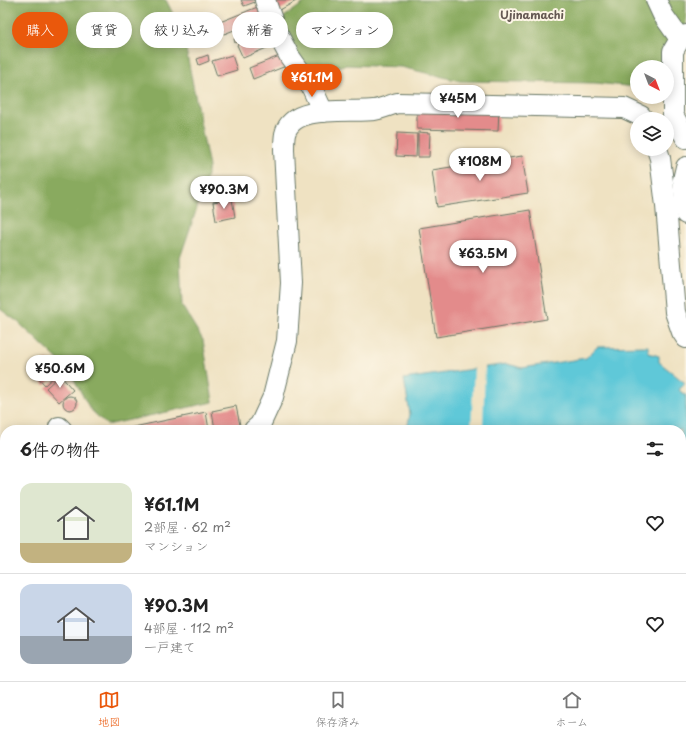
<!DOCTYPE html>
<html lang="ja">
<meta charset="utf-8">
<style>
:root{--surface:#fff;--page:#f6f6f6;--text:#222;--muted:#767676;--line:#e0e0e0;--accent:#ea580c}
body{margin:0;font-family:"Playpen Sans","Klee One",sans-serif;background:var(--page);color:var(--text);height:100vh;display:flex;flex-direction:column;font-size:15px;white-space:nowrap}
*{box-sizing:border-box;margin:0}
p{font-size:13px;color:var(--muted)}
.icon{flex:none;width:22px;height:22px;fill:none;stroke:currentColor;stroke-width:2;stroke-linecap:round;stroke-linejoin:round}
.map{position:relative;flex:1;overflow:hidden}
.panel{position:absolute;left:0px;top:425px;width:686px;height:256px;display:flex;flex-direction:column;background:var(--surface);border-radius:16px 16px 0 0;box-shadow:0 2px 10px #0003}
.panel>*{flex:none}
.hud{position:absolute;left:12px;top:12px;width:400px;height:36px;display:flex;gap:8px}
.needle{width:26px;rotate:138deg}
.fabs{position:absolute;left:630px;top:60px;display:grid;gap:8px}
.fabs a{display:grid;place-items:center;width:44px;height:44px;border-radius:50%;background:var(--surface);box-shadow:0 2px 10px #0003;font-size:20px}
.price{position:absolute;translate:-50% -34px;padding:0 9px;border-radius:14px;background:#fff;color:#222;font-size:13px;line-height:26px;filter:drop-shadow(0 1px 2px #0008)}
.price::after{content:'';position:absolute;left:50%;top:24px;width:12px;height:9px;margin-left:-6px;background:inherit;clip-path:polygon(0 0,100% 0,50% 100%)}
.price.selected{background:var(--accent);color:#fff}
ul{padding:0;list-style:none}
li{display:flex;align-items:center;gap:12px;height:100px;padding:0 20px}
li+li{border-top:1px solid var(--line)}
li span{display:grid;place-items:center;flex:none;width:112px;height:80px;border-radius:12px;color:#555}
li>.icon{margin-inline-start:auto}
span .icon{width:48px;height:48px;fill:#fffc;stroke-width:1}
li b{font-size:17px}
h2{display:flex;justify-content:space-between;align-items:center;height:48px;padding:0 20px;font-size:17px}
.pill{padding:0 14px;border-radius:18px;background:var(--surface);box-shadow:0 2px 10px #0003;font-size:14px;line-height:36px}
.pill.selected{background:var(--accent);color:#fff}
.tab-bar{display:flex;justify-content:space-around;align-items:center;height:56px;border-top:1px solid var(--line);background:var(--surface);font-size:11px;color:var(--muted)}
.tab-bar a{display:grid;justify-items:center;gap:2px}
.tab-bar .selected{color:var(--accent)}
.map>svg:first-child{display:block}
</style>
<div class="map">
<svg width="686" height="681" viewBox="0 0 686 681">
<rect width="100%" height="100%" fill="#fcf5e5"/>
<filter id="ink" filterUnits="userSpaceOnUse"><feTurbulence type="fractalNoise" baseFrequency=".025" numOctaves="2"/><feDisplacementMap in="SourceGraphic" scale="8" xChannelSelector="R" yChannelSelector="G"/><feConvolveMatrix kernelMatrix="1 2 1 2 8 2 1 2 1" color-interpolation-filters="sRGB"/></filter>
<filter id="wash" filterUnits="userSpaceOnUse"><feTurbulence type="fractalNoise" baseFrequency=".012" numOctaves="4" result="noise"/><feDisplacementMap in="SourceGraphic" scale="16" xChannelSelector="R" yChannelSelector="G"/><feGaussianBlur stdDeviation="0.9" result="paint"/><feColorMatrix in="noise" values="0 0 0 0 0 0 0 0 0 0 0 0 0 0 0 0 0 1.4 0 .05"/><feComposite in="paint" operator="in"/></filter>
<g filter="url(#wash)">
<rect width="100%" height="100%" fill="#efe2c2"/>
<g fill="#89aa5f" stroke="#54744a">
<path d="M0,0h166l17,34 26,133 -7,26 -22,65 2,48 21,34 10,62 -106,23 -17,-16 -21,-39 -51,-48 -18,-13z"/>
<path d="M308,0h378v26l-20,41h-29v20l-42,-4 -135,-2 -59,-14 -54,-2 -30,4 -14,-5 -22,-38 3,-9z"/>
</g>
<path fill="#5ec8d8" stroke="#3e8286" d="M648,346v7l11,3v6l26,21 -6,7 6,5h1v286h-686v-203l5,2v196h676v-246h-274l3,-16 -6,-35 103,-15 15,4 64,-10 11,-11z"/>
<path fill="#efe2c2" d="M485,365l-2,65h-12l3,-63z"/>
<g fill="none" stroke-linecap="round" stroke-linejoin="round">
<g stroke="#2f605d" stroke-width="1" stroke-dasharray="5 4" stroke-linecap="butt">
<path d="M681,480h5"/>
<path d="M670,681v-5"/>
</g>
</g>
<g id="blocks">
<g fill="#e38b8b">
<path d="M241,0h13l1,2 -11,4z"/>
<path d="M272,0h26l-20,11z"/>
<path d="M260,6l5,12 -41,16 -4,-12z"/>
<path d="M214,17l6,16 -18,8 -6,-17z"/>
<path d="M264,34l5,13 -26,11 -6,-13z"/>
<path d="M242,35l2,4 -9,4 -1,-4z"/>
<path d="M208,55l1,6 -10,4 -2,-6z"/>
<path d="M232,55l5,15 -20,6 -5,-15z"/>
<path d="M282,55l4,11 -33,13 -4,-11z"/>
<path d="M417,107l82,2 -1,22 -81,-2z"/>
<path d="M418,132l12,1 -1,24h-11z"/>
<path d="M397,133l20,1 -1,23 -20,-1z"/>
<path d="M522,156l6,37 -91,14 -5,-37z"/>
<path d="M232,199l3,18 -19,4 -3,-19z"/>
<path d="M530,210l17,109 -111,18 -17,-109z"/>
<path d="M47,360l11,13 -13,12 -12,-13z"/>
<path d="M60,375l13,15 -14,12 -13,-14z"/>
<circle cx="70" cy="403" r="7"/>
<path d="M236,406l5,24h-26l-3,-19z"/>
<path d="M206,412l3,18h-85v-1z"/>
</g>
</g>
</g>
<g filter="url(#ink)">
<use href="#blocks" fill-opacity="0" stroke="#687766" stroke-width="1"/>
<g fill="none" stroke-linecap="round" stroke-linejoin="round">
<g stroke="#687766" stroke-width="22">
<g id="minor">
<path d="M265,0l11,31 14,26 22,31 11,24"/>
<path d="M656,0l7,15 17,24"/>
<path d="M686,35l-6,4 -7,12v64l13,23"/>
<path d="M657,149l3,9 6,48 9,106 7,20 4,6"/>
<path d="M686,167l-3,13 3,34"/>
<path d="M59,427l3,3"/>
<path d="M254,430l6,-5 13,-28 14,-56 4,-58 -7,-133c0,-5 0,-11 1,-16 7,-31 65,-21 89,-24 8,-1 16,-5 23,-7l227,5 17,8 2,3"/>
</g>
</g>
<use href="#minor" stroke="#fff" stroke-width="20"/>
</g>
</g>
<g text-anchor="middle" stroke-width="4" stroke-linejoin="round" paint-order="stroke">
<g font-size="11" font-weight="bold" fill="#645852" stroke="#fcf5e5">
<text x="532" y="19">Ujinamachi</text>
</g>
</g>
</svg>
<div class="fabs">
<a><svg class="needle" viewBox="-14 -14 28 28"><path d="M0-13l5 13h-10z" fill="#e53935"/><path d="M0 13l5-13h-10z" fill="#767676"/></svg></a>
<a><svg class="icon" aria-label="layers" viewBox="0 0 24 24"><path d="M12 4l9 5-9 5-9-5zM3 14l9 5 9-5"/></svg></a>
</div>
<b class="price selected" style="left:312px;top:98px">¥61.1M</b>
<b class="price" style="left:458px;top:119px">¥45M</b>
<b class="price" style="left:480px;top:182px">¥108M</b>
<b class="price" style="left:224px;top:210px">¥90.3M</b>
<b class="price" style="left:483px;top:274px">¥63.5M</b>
<b class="price" style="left:60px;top:389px">¥50.6M</b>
<div class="hud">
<a class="pill selected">購入</a>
<a class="pill">賃貸</a>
<a class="pill">絞り込み</a>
<a class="pill">新着</a>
<a class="pill">マンション</a>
</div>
<section class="panel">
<h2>6件の物件<svg class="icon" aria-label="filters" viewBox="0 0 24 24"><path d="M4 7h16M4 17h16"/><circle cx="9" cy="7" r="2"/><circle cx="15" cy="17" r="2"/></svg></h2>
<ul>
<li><span style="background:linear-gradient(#dfe7d0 75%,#c2b280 0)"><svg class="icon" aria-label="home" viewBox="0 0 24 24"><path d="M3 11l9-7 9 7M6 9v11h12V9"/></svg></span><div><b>¥61.1M</b><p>2部屋 · 62 m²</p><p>マンション</p></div><svg class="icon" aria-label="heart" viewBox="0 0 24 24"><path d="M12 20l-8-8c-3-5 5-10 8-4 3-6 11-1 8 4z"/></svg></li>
<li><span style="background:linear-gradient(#c9d6e8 65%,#9aa5b1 0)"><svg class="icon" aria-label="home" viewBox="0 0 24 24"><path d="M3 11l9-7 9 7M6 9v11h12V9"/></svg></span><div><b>¥90.3M</b><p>4部屋 · 112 m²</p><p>一戸建て</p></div><svg class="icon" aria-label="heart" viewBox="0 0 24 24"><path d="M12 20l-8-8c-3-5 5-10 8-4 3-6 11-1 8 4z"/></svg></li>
</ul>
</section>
</div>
<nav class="tab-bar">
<a class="selected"><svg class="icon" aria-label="map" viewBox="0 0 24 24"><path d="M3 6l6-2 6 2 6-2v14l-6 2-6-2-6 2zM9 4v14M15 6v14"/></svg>地図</a>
<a><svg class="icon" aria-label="saved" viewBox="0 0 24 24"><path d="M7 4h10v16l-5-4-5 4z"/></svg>保存済み</a>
<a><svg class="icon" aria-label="home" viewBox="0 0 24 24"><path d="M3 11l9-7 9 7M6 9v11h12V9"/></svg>ホーム</a>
</nav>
